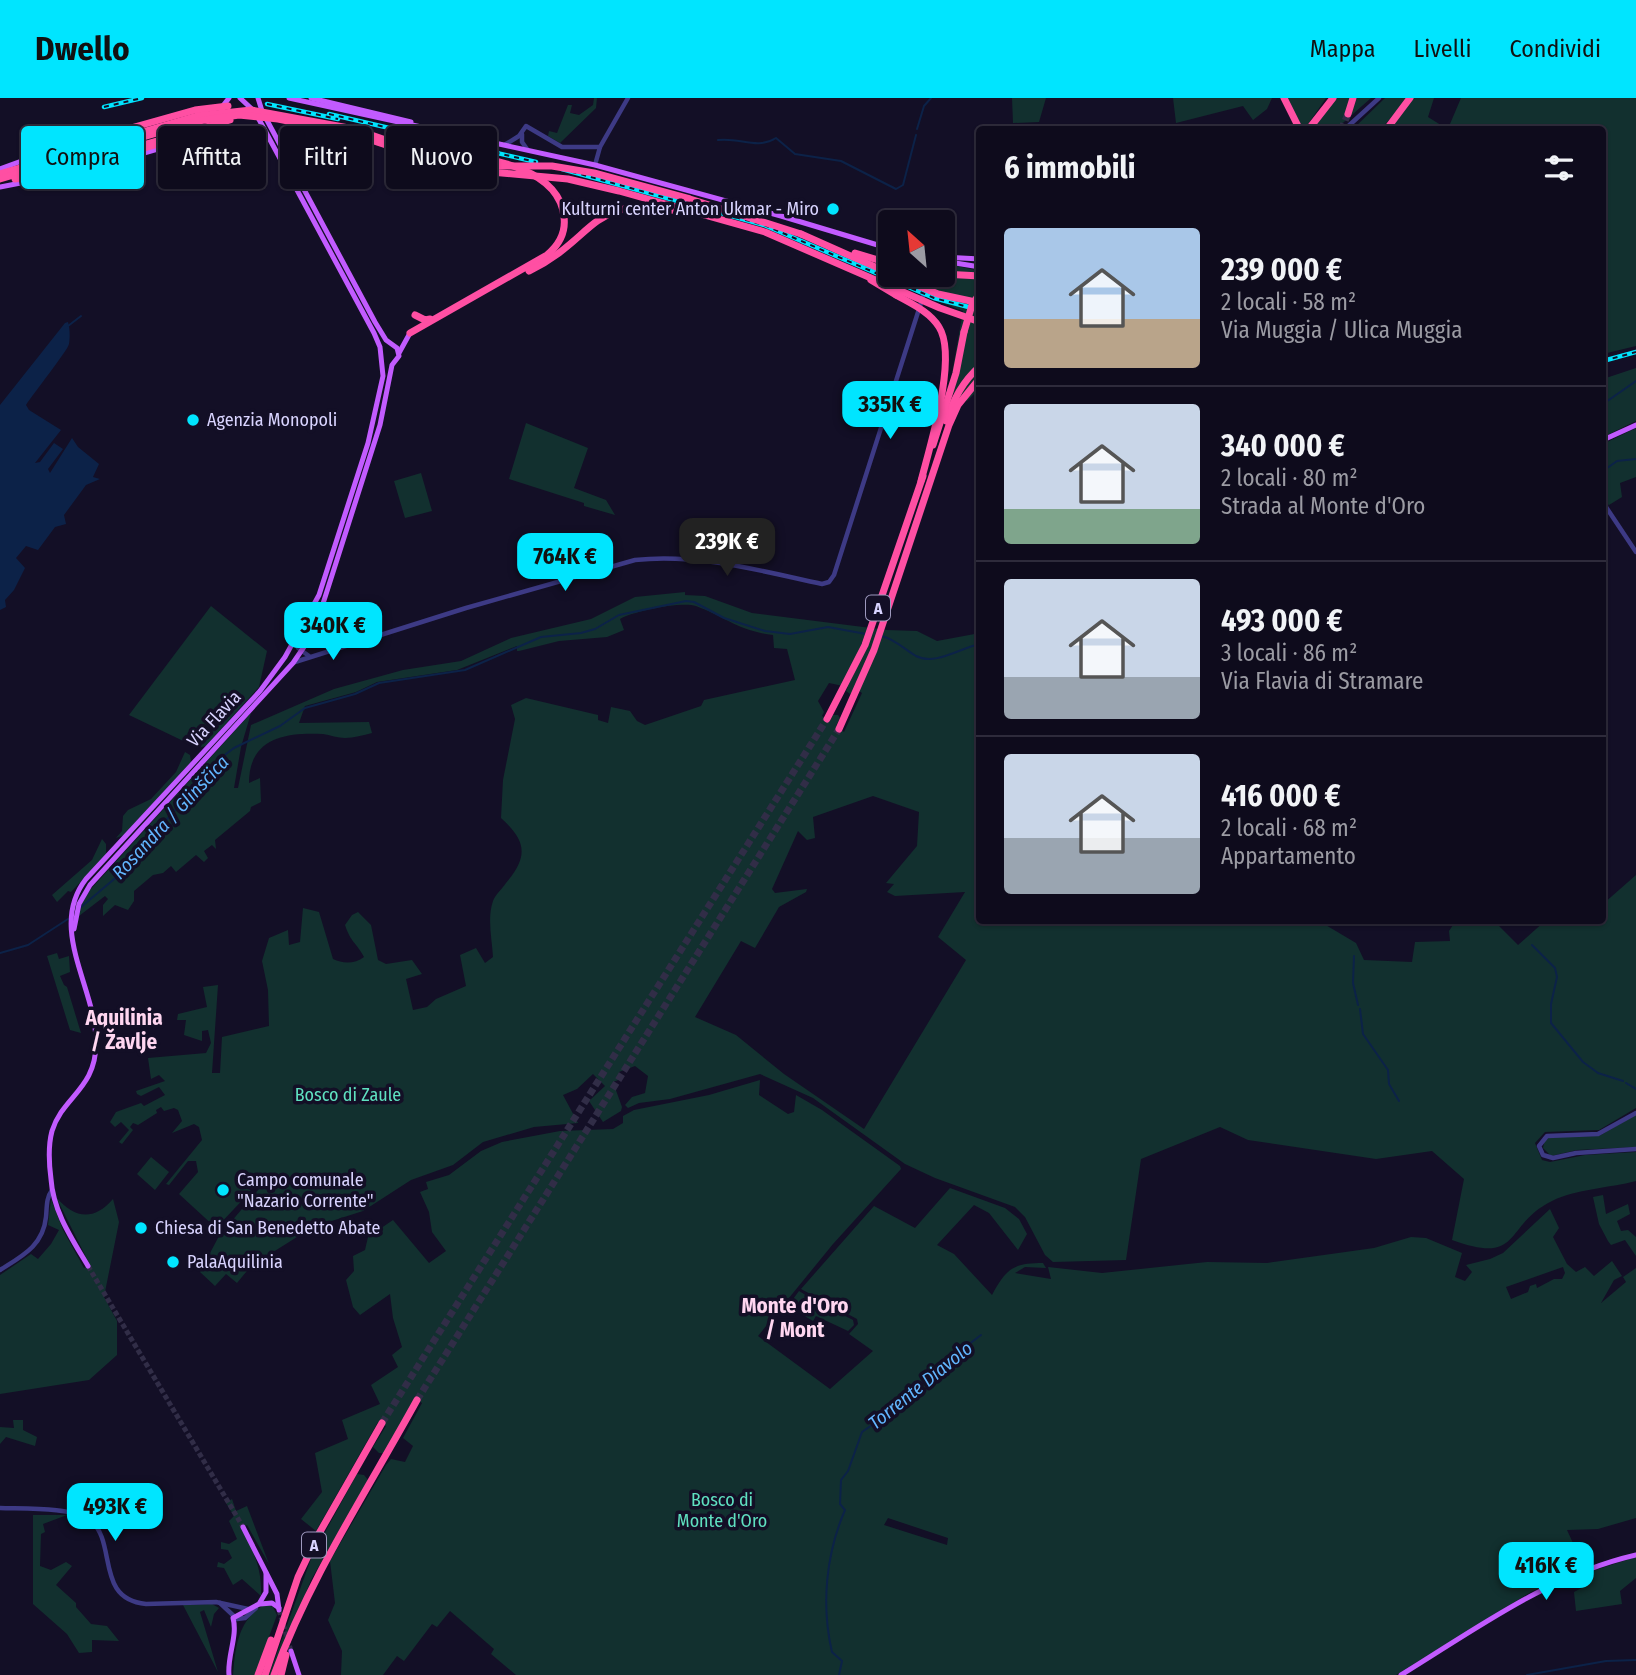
<!DOCTYPE html>
<html lang="it">
<meta charset="utf-8">
<style>
:root{--surface:#0e0b1c;--page:#171425;--text:#f1f3f6;--muted:#9b9ba3;--line:#2e2b3b;--accent:#00e5ff}
body{margin:0;font-family:"Fira Sans Condensed",sans-serif;background:var(--page);color:var(--text);height:100vh;display:flex;flex-direction:column;font-size:26px;white-space:nowrap}
*{box-sizing:border-box;margin:0}
p{font-size:23px;color:var(--muted)}
.icon{flex:none;width:38px;height:38px;fill:none;stroke:currentColor;stroke-width:2;stroke-linecap:round;stroke-linejoin:round}
.map{position:relative;flex:1;overflow:hidden}
.details{position:absolute;left:976px;top:28px;width:630px;height:798px;display:flex;flex-direction:column;background:var(--surface);border-radius:7px;box-shadow:0 2px 5px #0004,0 0 0 2px var(--line)}
.details>*{flex:none}
.banner{position:absolute;left:21px;top:28px;width:665px;height:63px;display:flex;gap:14px}
.needle{width:46px;rotate:333deg}
.buttons{position:absolute;left:878px;top:112px;display:grid;gap:14px}
.buttons a{display:grid;place-items:center;width:77px;height:77px;border-radius:7px;background:var(--surface);box-shadow:0 2px 5px #0004,0 0 0 2px var(--line);font-size:35px}
.price{position:absolute;translate:-50% -60px;padding:0 16px;border-radius:14px;background:var(--accent);color:#111;font-size:23px;line-height:46px;filter:drop-shadow(0 2px 4px #0008)}
.price::after{content:'';position:absolute;left:50%;top:42px;width:21px;height:16px;margin-left:-10px;background:inherit;clip-path:polygon(0 0,100% 0,50% 100%)}
.price.current{background:#222;color:#fff}
ul{padding:0;list-style:none}
li{display:flex;align-items:center;gap:21px;height:175px;padding:0 28px}
li+li{border-top:2px solid var(--line)}
li span{display:grid;place-items:center;flex:none;width:196px;height:140px;border-radius:7px;color:#555}
li>.icon{margin-inline-start:auto}
span .icon{width:84px;height:84px;fill:#fffc;stroke-width:1}
li b{font-size:30px}
h2{display:flex;justify-content:space-between;align-items:center;height:84px;padding:0 28px;font-size:30px}
.pill{padding:0 24px;border-radius:7px;background:var(--surface);box-shadow:0 2px 5px #0004,0 0 0 2px var(--line);font-size:24px;line-height:63px}
.pill.current{background:var(--accent);color:#111}
header{display:flex;align-items:center;gap:42px;box-sizing:border-box;height:98px;padding:0 35px;background:var(--accent);color:#111}
header strong{font-size:33px}
nav{display:flex;gap:38px;margin-inline-start:auto;font-size:24px}
.map>svg:first-child{display:block}
</style>
<header>
<strong>Dwello</strong>
<nav><a>Mappa</a><a>Livelli</a><a>Condividi</a></nav>
</header>
<div class="map">
<svg width="1636" height="1577" viewBox="0 0 1636 1577">
<rect width="100%" height="100%" fill="#130f26"/>
<g fill="#12302f" fill-rule="evenodd">
<path d="M594,0h3l-1,10 -36,35 -12,-7 1,-5 8,2 11,-28h4l-2,8 9,2 14,-10z"/>
<path d="M1012,0h34l-7,24 -26,1z"/>
<path d="M1173,0h99l-5,11 -14,11 -10,-14 -67,17z"/>
<path d="M1286,0h40l-22,32z"/>
<path d="M1336,0h15v16l6,-16h14l-35,31 -24,1z"/>
<path d="M1385,0h23l-27,31 -29,1z"/>
<path d="M1413,0h21l-6,19 16,10 6,-3 11,-26h175v248l-33,8v-224h-215z"/>
<path d="M952,167l28,6v117l-13,13 -18,-10 14,-80 -36,-14 9,-22h7v-7z"/>
<path d="M1636,270v53l-33,16v-58z"/>
<path d="M526,325l62,25 -14,40 32,12 9,15 -31,-9v-3l-75,-24z"/>
<path d="M1636,330v49l-16,6 2,14 -13,8 -6,-4v-57z"/>
<path d="M421,375l11,38 -27,7 -11,-37z"/>
<path d="M685,494v3l20,1 47,17 135,17 30,1 20,10 43,-8v287l345,1 -1,3 32,19 8,17 48,2 3,-20 35,-1 -1,-10 4,-6 17,-4h24l24,24 27,-24 58,-1v-16l33,-29v233l-37,22 -54,2 -10,11 7,17 8,2 35,-7 51,-3v29c-27,7 -60,8 -84,20 -49,24 -29,65 -100,39l12,-61 -32,-28 -56,8 -128,-19 -28,-13 -79,32 -15,101 -73,2 -8,-7 -20,-38 -10,-10 -80,-29 -30,-14 -92,-66 -53,-24 -90,25 -31,4 -11,5 -3,-3 7,-8 13,-4 3,-17 -13,-10 -16,6 2,7 -8,3 9,25 -1,4 -18,11 -14,-21 16,-15 -12,-12 -16,15 -14,6 15,28 -44,4 -51,15 -30,23 -42,15 -48,31 -50,16 -62,39 -14,17 -11,-9 -11,12 -15,-14 19,-36 45,-53 -7,-3 -8,9 2,2 -35,37 -37,-34 19,-22 -2,-11h-8l-19,24 -3,-1 36,-44 -3,-13 -5,-3 -22,9 10,-12 -4,-11 -4,-2 -10,3 -3,-4 -5,3 1,3 -19,12 -5,-2 -3,4 3,3 -11,14 -3,-2 10,-12 -8,-8 -6,5 -5,-5 6,-10 25,-9 3,3 21,-11 -6,-8 -18,9 -4,-2 -1,-3 29,-10 -6,-6 -8,4 -3,-21 58,-5 5,-10 -3,-13 -6,1v10l-18,-6 2,-15h-9l1,-6 29,-7 -4,-20 15,-2 -6,88h8l2,-36 47,-11 -1,-36 -6,-29 7,-23 19,-8 1,15 11,-3 3,-34 16,4 14,47c10,5 22,5 31,-2 -8,-15 -13,-14 -19,-32l7,-10 6,-3 13,13 7,35 8,4 26,-4 10,14 -16,5 7,31 14,-3 9,-8 30,-13 -6,-31 16,-7 9,15 8,-6c-1,-18 -6,-39 0,-56 2,-6 9,-12 13,-18 23,-27 20,-42 -5,-65l2,-38 12,-61 -4,-14 15,-7 72,17v5l10,3 3,-16 19,4 7,10 8,4 56,-19 3,-6 91,-20 -8,-31 -13,-1 -1,-13c-34,-4 -48,-18 -77,-29 -14,-5 -63,5 -76,13l4,11 -17,7 -48,4 -40,10h-2v-5l-60,24 -80,12 -21,10 -51,14 -6,17 70,-1 3,11c-9,2 -18,5 -27,5 -7,0 -15,-3 -22,-4 -38,-2 -74,4 -74,49l11,-5 1,24 -10,5 -1,4 -35,29 1,9 -4,-4 -8,6 4,7 -4,4 -8,-7 -20,17 -5,-6 -8,7 -10,2 -19,16v10l-6,9 -13,-5 -12,11v-11l5,-6 -3,-3 -26,20 3,-13 8,-13 161,-177 -10,34 -7,41h4l13,-63 83,-36 69,-19 58,-9 50,-23 80,-19 44,-22zM829,585l19,4 -2,4 4,3 8,-4 4,3 -18,39 -8,-6 4,-8 -2,-3h-5l-3,6 -8,-5 2,-4 -6,-11zM873,698l46,16 -2,34 -31,37 8,1 -7,8 8,4 70,-4 -27,45 28,23 -102,169 -80,-55 -48,-39 -41,-18 46,-76 14,7 24,-41 27,-15 1,-3 -32,4 -3,-4 26,-58 9,9 8,-2 -2,-21z"/>
<path d="M211,508l56,45 -8,36 -53,59 -8,2 -69,-33z"/>
<path d="M185,654l5,3 1,7 -67,73 -8,3 6,-7 1,-15 5,-6 23,-11 25,-27z"/>
<path d="M102,741l4,5v11l-35,37 -3,-1 -11,11 -5,-7 40,-35z"/>
<path d="M57,855l2,6 10,-3 1,16 -10,4 4,9 3,2 14,46 -11,-3 -23,-74z"/>
<path d="M760,982l-1,15 29,19 6,-2 2,-17 26,15 78,56 1,3 -68,75 -75,92 72,53 43,-38 -24,-17 9,-10 -1,-5 -56,-30 73,-83 41,22 35,-40 55,20 14,11 8,15 -9,16 -29,-37 -15,-8 -37,40 17,9 38,41c14,-26 21,-32 51,-32l3,5 -21,-1 -10,6 36,6 -3,-12 54,6 105,-11 60,1 107,-15 37,-11 15,1 36,15 -7,24 10,4 7,-9 -6,-7 24,-6 13,-6 47,-44 9,19 -6,9 14,27 9,8 9,-5 9,9 18,-15 10,15 -8,4 -13,23 25,-21 -3,-5 13,-9v250l-38,11 -31,1 17,37 -53,25 -135,83h-880l-25,-21 3,-5 -44,-38 -13,16 -5,-3 -28,37 -7,-5 -14,19h-42l1,-24 -14,-31 7,-17 -5,-42 56,-96 5,-6 14,3 8,-16 -10,-8 19,-35 -6,-4 -32,54h-5l-6,-6 13,-21 -8,-4 -62,109 -15,-12 21,-27 -7,-39 33,-14 -6,-19 38,-16 -9,-19 27,-18 -6,-12 10,-8 -9,-29 -3,-24 -30,21 -7,-8 -7,-27 8,-9 -1,-15 12,-6 3,-13 25,-17 36,43 17,-12 -14,-19 -3,-20 -9,-20 8,-3 -2,-7 23,-7 32,-24 21,-9 58,-11 53,-2 10,-6v-7l11,-6 75,-15zM1563,1169l2,6 -3,6h-8l-17,9 -1,-4 -6,2 -2,6 -17,7 -5,-12zM888,1420l60,20 -1,7 -63,-20z"/>
<path d="M1636,1017v32l-59,3 -26,6 -8,-8 2,-9 5,-2 49,-1z"/>
<path d="M151,1059l18,15 -14,18 -18,-16z"/>
<path d="M1603,1097l3,19 22,-10 2,10 -13,7 4,10 7,-1 8,7v19l-11,-16 -14,5 -3,-4 -9,-17 -6,-27z"/>
<path d="M56,1099c18,21 37,25 57,2l6,23 -15,75 13,24v34l-28,25 -89,14v-119l31,-21 7,5 13,-15 8,-14 -11,-5 3,-26 12,31 21,38 6,-3z"/>
<path d="M799,1193l13,8 4,11 4,1 -2,-9 35,18 1,5 -6,6 -32,-15 -3,5 -25,-15z"/>
<path d="M13,1322h10v10l14,7 -2,9 -29,-9 -6,7v-17l14,1z"/>
<path d="M357,1376l7,1 4,5 -57,100 -38,95h-4l43,-119z"/>
<path d="M232,1401l4,12 11,-5 22,58 -22,-39 -6,3c13,24 21,40 20,68l-19,-17 -9,6 -9,-17 -7,-1 1,-5 6,2 8,-6 -4,-8 -7,-1v-7l8,2 8,-5 -8,-18 5,-5 -8,-13z"/>
<path d="M33,1417h34l-24,9 2,8 -4,2 -1,32 11,4 15,-8 6,4 -16,19 20,18v4l15,17 16,2 12,15 -27,-1v12l-13,1 -12,-19 -34,-30z"/>
<path d="M1636,1459v21l-16,13 2,13 -46,7 -2,-19 17,-9 -5,-10z"/>
<path d="M212,1506l7,4 -5,6 -3,13 -7,-17 -4,2 18,60 -35,-67z"/>
<path d="M266,1506l7,3 4,8 -22,60h-22c2,-27 5,-57 33,-71z"/>
</g>
<path fill="#0c2248" d="M68,224c2,6 2,16 1,22 -1,6 -36,50 -43,61l3,5 32,20 -26,33 5,-1 14,-19 9,6 -15,20 2,4 22,-35 6,9 21,17 -6,13 7,2 -14,6 -22,30 2,9 -11,3 -17,23 -12,-4 -10,12 9,10 -11,22 -9,10 1,7 -6,3v-205l65,-82z"/>
<g fill="none" stroke-linecap="round" stroke-linejoin="round">
<g stroke="#0c2248" stroke-width="2">
<path d="M917,31l7,-23 7,-8"/>
<path d="M718,42c22,-3 39,10 58,-2l19,16 46,7 55,28 7,-4 13,-50"/>
<path d="M68,228l13,-10"/>
<path d="M1603,306l33,-23"/>
<path d="M1603,373l14,-10 19,-2"/>
<path d="M882,538c14,4 22,13 34,20 19,10 44,-8 64,-12"/>
<path d="M81,809l38,-32 99,-115 16,-12 46,-22 25,-18 50,-14 24,-11 86,-13 76,-33 40,-4 14,-4 24,-14 67,-14 8,1 30,16 41,13 25,3 38,-7 38,7"/>
<path d="M1532,847l23,23 2,9 -6,27v19l32,39 15,11 25,8"/>
<path d="M0,855l28,-8 40,-26"/>
<path d="M1354,858l-1,27 5,22"/>
<path d="M1360,911l3,25 25,36 1,14 10,17"/>
<path d="M1626,985l10,6"/>
<path d="M839,1577l3,-14 -10,-9c-11,-47 -6,-98 13,-142l-5,-6 1,-24 7,-9 14,-39 45,-32 13,-17 11,-6 12,-13 38,-29"/>
<path d="M1527,1577l79,-14 30,-1"/>
</g>
<g stroke="#312d47" stroke-width="5" stroke-dasharray="5 2.5" stroke-linecap="butt">
<path d="M88,1168l155,261"/>
<path d="M279,1512l12,41"/>
</g>
<g stroke="#312d47" stroke-width="7" stroke-dasharray="7 3.5" stroke-linecap="butt">
<path d="M1341,32l7,-16"/>
<path d="M417,1302l422,-671"/>
<path d="M382,1325l445,-704"/>
</g>
<g stroke="#3d3a85" stroke-width="4.5">
<path d="M1344,32l35,-32"/>
<path d="M522,36v8l5,7"/>
<path d="M506,46l13,-8 7,-10 36,21h38"/>
<path d="M595,67l5,-18 28,-49"/>
<path d="M1603,385l3,24 30,45"/>
<path d="M319,521l-1,14 10,11"/>
<path d="M309,558l-11,-8 -3,-9 11,-3 19,10 16,-2"/>
<path d="M295,564l171,-54 169,-48c63,-7 126,11 187,24l7,-2 5,-7 93,-291 6,-9"/>
<path d="M1636,1015l-38,21 -51,2 -8,10 4,9 10,3 23,-5 60,-4"/>
<path d="M0,1172c22,-14 43,-24 46,-53 1,-10 0,-19 6,-27"/>
<path d="M0,1410c22,1 73,-1 90,12 28,22 4,79 56,84l70,-2 32,7"/>
<path d="M220,1505l17,16 8,-1 11,-10"/>
</g>
<g stroke="#c25bff" stroke-width="5">
<path d="M289,0l306,67 186,51 110,33"/>
<path d="M311,0l100,24"/>
<path d="M222,9l7,-9"/>
<path d="M0,71l49,-18 19,2"/>
<path d="M0,89l82,-16 93,-27 23,-13"/>
<path d="M943,159l37,2"/>
<path d="M943,163l37,6"/>
<path d="M399,255l11,-20"/>
<path d="M1603,342l33,-15"/>
<path d="M74,831l5,-25 11,-19 203,-222 17,-25 10,-25 60,-188 12,-60 7,-9 -2,-8 -11,-8 -11,-18 -113,-211 -4,-13"/>
<path d="M88,1168c-16,-27 -35,-55 -37,-87 -2,-15 -3,-33 1,-48 11,-35 44,-42 44,-88 1,-54 -49,-114 -10,-164l174,-188 25,-34 34,-62 49,-152 15,-67 -3,-29 -6,-14 -119,-221 -15,-14"/>
<path d="M243,1429l34,67 2,16"/>
<path d="M260,1506l12,-1 7,5"/>
<path d="M291,1553l8,24"/>
<path d="M229,1577c-2,-19 9,-39 4,-57l26,-14 7,-12v-19"/>
<path d="M1401,1577c75,-46 148,-100 235,-120"/>
</g>
<g stroke="#ff4fa3" stroke-width="7">
<path d="M1284,0l16,32"/>
<path d="M1348,16l5,-16"/>
<path d="M1308,32l25,-32"/>
<path d="M1386,32l24,-32"/>
<path d="M393,41c14,4 27,9 42,11 40,7 124,13 129,67 2,16 -5,28 -17,38l-137,78"/>
<path d="M49,53l25,-7"/>
<path d="M801,136l90,40"/>
<path d="M855,155l36,11"/>
<path d="M529,173c69,-33 60,-79 153,-59"/>
<path d="M943,176l37,2"/>
<path d="M871,182l25,15"/>
<path d="M415,217l10,5 5,-1"/>
<path d="M946,323c8,-22 16,-39 34,-55"/>
<path d="M933,347l23,-72 8,-41"/>
<path d="M827,621l38,-74 58,-169"/>
<path d="M839,631l35,-79 75,-225 9,-20 22,-27"/>
<path d="M258,1577l13,-35"/>
<path d="M265,1577l33,-98 19,-40 65,-114"/>
<path d="M274,1577c36,-98 93,-184 143,-275"/>
<path d="M281,1577l5,-20"/>
</g>
<g stroke="#00e5ff" stroke-width="4.5">
<g id="rail">
<path d="M267,6l71,15"/>
<path d="M104,9l38,-9"/>
<path d="M329,16l207,48"/>
<path d="M562,71l202,56 170,73 46,12"/>
<path d="M1603,263l33,-9"/>
</g>
</g>
<use href="#rail" stroke="#130f26" stroke-width="2" stroke-dasharray="5" stroke-linecap="butt"/>
<g stroke="#ff4fa3" stroke-width="7">
<path d="M74,46l121,-34 33,-4"/>
<path d="M73,67l157,-45"/>
<path d="M0,76l197,-58 54,-6 103,19 78,27 38,10h82l42,7 96,26 111,35"/>
<path d="M0,81l198,-58 41,-6 39,4 75,15 105,35 110,10 51,12 146,41 175,76 40,14"/>
<path d="M15,81l50,-8 107,-31"/>
<path d="M893,177l45,19 42,9"/>
<path d="M896,197c16,9 34,17 43,32 19,30 -9,119 -18,154"/>
<path d="M964,234l8,-27 8,-12"/>
</g>
</g>
<g fill="#00e5ff" stroke="#130f26" stroke-width="2.5">
<circle cx="833" cy="111" r="7"/>
<circle cx="193" cy="322" r="7"/>
<circle cx="223" cy="1092" r="7"/>
<circle cx="141" cy="1130" r="7"/>
<circle cx="173" cy="1164" r="7"/>
</g>
<g text-anchor="middle" stroke-width="7" stroke-linejoin="round" paint-order="stroke">
<g fill="#130f26" stroke="#9e99be" stroke-width="2">
<rect x="866" y="497.5" width="24" height="25" rx="5"/>
<rect x="302" y="1434.5" width="24" height="25" rx="5"/>
</g>
<g font-size="16" font-weight="bold" fill="#d9d4ff">
<text x="878" y="516">A</text>
<text x="314" y="1453">A</text>
</g>
<g font-size="18" fill="#d9d4ff" stroke="#130f26" text-anchor="start">
<text x="819" y="117" text-anchor="end">Kulturni center Anton Ukmar - Miro</text>
<text x="207" y="328">Agenzia Monopoli</text>
<text x="237" y="1088">Campo comunale<tspan x="237" dy="21">"Nazario Corrente"</tspan></text>
<text x="155" y="1136">Chiesa di San Benedetto Abate</text>
<text x="187" y="1170">PalaAquilinia</text>
</g>
<g font-size="18" fill="#d9d4ff" stroke="#130f26">
<text transform="translate(214 621) rotate(-47)" y="6">Via Flavia</text>
</g>
<g font-size="18" fill="#5fe0c0" stroke="#130f26">
<text x="348" y="1003">Bosco di Zaule</text>
<text x="722" y="1408">Bosco di<tspan x="722" dy="21">Monte d'Oro</tspan></text>
</g>
<g font-size="19" font-style="italic" fill="#62b6ff" stroke="#130f26">
<text transform="translate(170 719) rotate(-47)" y="7">Rosandra / Glinščica</text>
<text transform="translate(920 1287) rotate(-39)" y="7">Torrente Diavolo</text>
</g>
<g font-size="21" font-weight="bold" fill="#ffd6f0" stroke="#130f26">
<text x="124" y="927">Aquilinia<tspan x="124" dy="24">/ Žavlje</tspan></text>
<text x="795" y="1215">Monte d'Oro<tspan x="795" dy="24">/ Mont</tspan></text>
</g>
</g>
</svg>
<div class="buttons">
<a><svg class="needle" viewBox="-14 -14 28 28"><path d="M0-13l5 13h-10z" fill="#e53935"/><path d="M0 13l5-13h-10z" fill="#9b9ba3"/></svg></a>
</div>
<b class="price" style="left:890px;top:343px">335K €</b>
<b class="price current" style="left:727px;top:480px">239K €</b>
<b class="price" style="left:565px;top:495px">764K €</b>
<b class="price" style="left:333px;top:564px">340K €</b>
<b class="price" style="left:115px;top:1445px">493K €</b>
<b class="price" style="left:1546px;top:1504px">416K €</b>
<div class="banner">
<a class="pill current">Compra</a>
<a class="pill">Affitta</a>
<a class="pill">Filtri</a>
<a class="pill">Nuovo</a>
</div>
<section class="details">
<h2>6 immobili<svg class="icon" aria-label="filters" viewBox="0 0 24 24"><path d="M4 7h16M4 17h16"/><circle cx="9" cy="7" r="2"/><circle cx="15" cy="17" r="2"/></svg></h2>
<ul>
<li><span style="background:linear-gradient(#a9c7e8 65%,#b9a48a 0)"><svg class="icon" aria-label="home" viewBox="0 0 24 24"><path d="M3 11l9-7 9 7M6 9v11h12V9"/></svg></span><div><b>239 000 €</b><p>2 locali · 58 m²</p><p>Via Muggia / Ulica Muggia</p></div></li>
<li><span style="background:linear-gradient(#c9d6e8 75%,#7fa58c 0)"><svg class="icon" aria-label="home" viewBox="0 0 24 24"><path d="M3 11l9-7 9 7M6 9v11h12V9"/></svg></span><div><b>340 000 €</b><p>2 locali · 80 m²</p><p>Strada al Monte d'Oro</p></div></li>
<li><span style="background:linear-gradient(#c9d6e8 70%,#9aa5b1 0)"><svg class="icon" aria-label="home" viewBox="0 0 24 24"><path d="M3 11l9-7 9 7M6 9v11h12V9"/></svg></span><div><b>493 000 €</b><p>3 locali · 86 m²</p><p>Via Flavia di Stramare</p></div></li>
<li><span style="background:linear-gradient(#c9d6e8 60%,#9aa5b1 0)"><svg class="icon" aria-label="home" viewBox="0 0 24 24"><path d="M3 11l9-7 9 7M6 9v11h12V9"/></svg></span><div><b>416 000 €</b><p>2 locali · 68 m²</p><p>Appartamento</p></div></li>
</ul>
</section>
</div>
